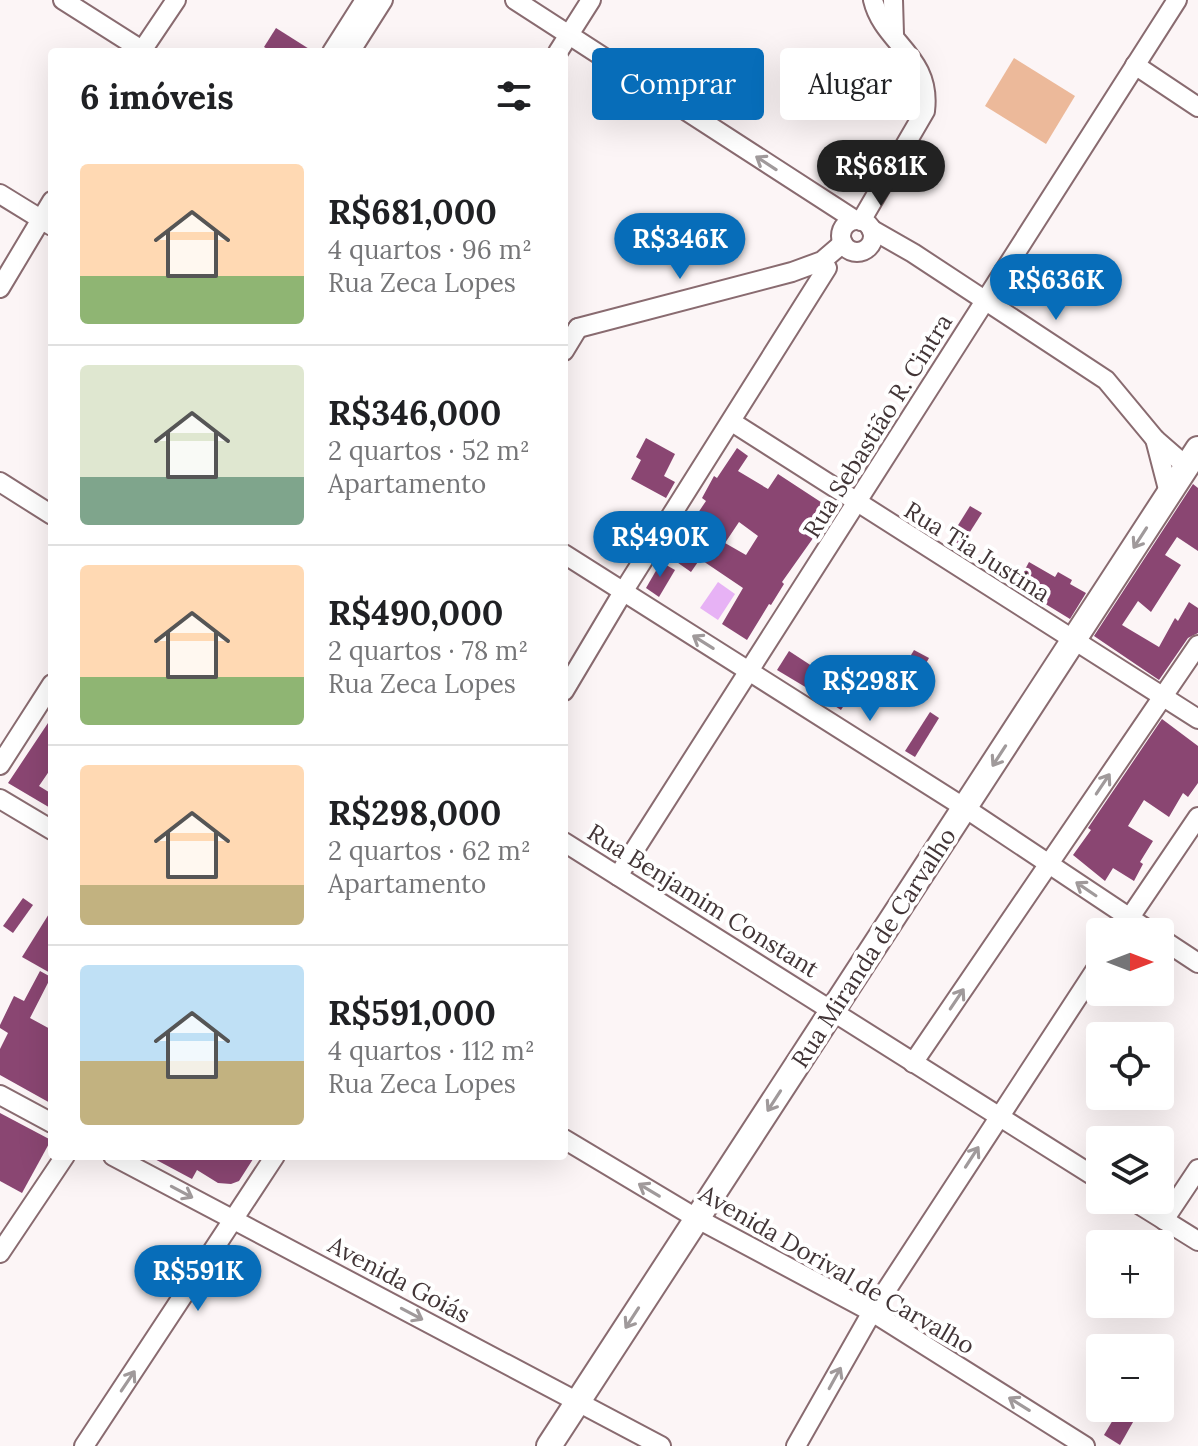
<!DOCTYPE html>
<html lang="pt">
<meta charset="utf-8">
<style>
:root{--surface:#fff;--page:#f6f6f6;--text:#202124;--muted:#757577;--line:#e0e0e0;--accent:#076db9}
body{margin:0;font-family:Lora,serif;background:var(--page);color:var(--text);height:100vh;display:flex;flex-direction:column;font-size:30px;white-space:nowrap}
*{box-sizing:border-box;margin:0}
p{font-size:26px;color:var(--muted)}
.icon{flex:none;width:44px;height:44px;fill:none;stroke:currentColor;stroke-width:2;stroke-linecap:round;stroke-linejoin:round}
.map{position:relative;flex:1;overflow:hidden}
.side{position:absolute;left:48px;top:48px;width:520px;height:1112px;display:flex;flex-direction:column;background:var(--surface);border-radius:8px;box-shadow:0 8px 32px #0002}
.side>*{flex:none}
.hud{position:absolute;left:592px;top:48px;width:486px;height:72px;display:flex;gap:16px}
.needle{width:52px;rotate:90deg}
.controls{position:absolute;left:1086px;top:918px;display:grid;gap:16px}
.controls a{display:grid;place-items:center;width:88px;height:88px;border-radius:8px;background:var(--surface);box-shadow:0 8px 32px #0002;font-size:40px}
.price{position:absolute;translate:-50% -68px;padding:0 18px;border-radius:28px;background:var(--accent);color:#fff;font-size:26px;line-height:52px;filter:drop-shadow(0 2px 4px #0008)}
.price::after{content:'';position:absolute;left:50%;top:48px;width:24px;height:18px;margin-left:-12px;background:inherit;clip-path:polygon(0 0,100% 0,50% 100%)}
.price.selected{background:#222;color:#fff}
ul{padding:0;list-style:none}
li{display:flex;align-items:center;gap:24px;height:200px;padding:0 32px}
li+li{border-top:2px solid var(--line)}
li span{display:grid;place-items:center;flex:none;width:224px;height:160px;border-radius:8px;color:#555}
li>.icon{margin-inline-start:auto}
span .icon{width:96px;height:96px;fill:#fffc;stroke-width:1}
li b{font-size:34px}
h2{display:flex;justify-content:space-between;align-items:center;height:96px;padding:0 32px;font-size:34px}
.chip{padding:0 28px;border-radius:8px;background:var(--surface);box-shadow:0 8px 32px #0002;font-size:28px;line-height:72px}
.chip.selected{background:var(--accent);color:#fff}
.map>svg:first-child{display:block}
</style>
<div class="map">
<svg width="1198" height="1446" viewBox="0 0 1198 1446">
<rect width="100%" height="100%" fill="#fcf5f6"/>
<path fill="#ecb99a" d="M1014,58l61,38 -29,48 -61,-38z"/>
<path fill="#e7b2f5" d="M718,582l17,12 -17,26 -18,-12z"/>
<g fill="#8a4672" fill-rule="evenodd">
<path d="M276,28l38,24h-42l-8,-5z"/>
<path d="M646,438l29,16 -11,22 11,6 -9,16 -35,-19 10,-19 -5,-3z"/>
<path d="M737,448l11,8 -10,15 30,18 10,-15 55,36 -51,72 2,2 -13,21 -2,-1 -22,36 -25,-16 21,-36 -43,-29 -9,13 -20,-14 10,-15 -2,-2 27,-40 -4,-3 12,-22 3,2zM739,522l19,14 -12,19 -21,-12z"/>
<path d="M1193,484l5,4v63l-21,-14 -12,18 16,10 -30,47 -13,-11 -16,24 37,22 16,-29 3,3 11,-19 9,6v25l-10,5 -29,42 -65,-44z"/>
<path d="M970,506l12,7 -21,33 -11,-8z"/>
<path d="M661,562l14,8 -16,27 -13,-9z"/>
<path d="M1029,562l26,15 3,-5 14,8 -2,4 16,9 -16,26 -54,-33z"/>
<path d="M914,650l15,8 -13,23 -15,-9z"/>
<path d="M789,651l29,19 -11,18 -30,-18z"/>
<path d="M846,678l11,7 -16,25 -11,-7z"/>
<path d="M930,712l9,6 -24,39 -10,-6z"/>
<path d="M52,717v50l-13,19 13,8v15l-44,-26z"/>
<path d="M1162,719l36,27v37l-10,14 -5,-4 -14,24 -25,-17 -16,26 25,15 -13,21 3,2 -9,17 -21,-13 -8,13 -32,-26 18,-25 -3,-2z"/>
<path d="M23,898l10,7 -20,28 -10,-7z"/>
<path d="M52,909v65l-30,-17z"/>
<path d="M40,971l11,6 -21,41 22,12v74l-52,-29v-26l8,-16 -8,-5v-3l14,-29 10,5z"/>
<path d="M0,1113l51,27 -29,53 -22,-12z"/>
<path d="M149,1156h106l-16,25 -8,3 -13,-1 -21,-13 -5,9z"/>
<path d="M1120,1408h21l-21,37 -16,-10z"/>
</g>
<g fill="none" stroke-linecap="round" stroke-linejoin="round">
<g stroke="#896b70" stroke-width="22">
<g id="minor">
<path d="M63,0l82,52"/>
<path d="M515,0l340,220"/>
<path d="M893,0l1,34"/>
<path d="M141,52l35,-52"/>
<path d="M332,52l33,-52"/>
<path d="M350,52l33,-52"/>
<path d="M558,52l33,-52"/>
<path d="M1135,65l63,42"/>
<path d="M0,194l52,32"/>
<circle cx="857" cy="236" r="16"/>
<path d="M861,221l64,-110c7,-55 -42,-68 -52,-111"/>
<path d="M871,229l42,24 193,127 49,59 31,27"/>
<path d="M0,288l52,-87"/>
<path d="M578,328l214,-56 30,-11 21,-18"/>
<path d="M564,351l14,-23"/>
<path d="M732,422l466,297"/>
<path d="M1155,439l14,54"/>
<path d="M0,482l52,33"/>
<path d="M564,554l401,254 186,124"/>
<path d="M564,691l59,-99 204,-324"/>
<path d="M0,765l52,-81"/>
<path d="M0,799l52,31"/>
<path d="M564,842l536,338"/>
<path d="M618,876l559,-876"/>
<path d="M1120,932l78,-115"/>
<path d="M1160,938l38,25"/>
<path d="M913,1063l285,-418"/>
<path d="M0,1095l52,28"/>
<path d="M564,1139l132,79 176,94 213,134"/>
<path d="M113,1156l548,290"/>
<path d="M1132,1200l66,41"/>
<path d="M1164,1220l34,-51"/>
<path d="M0,1253l65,-97"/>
<path d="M84,1446l191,-290"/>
<path d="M796,1446l76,-134 228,-349"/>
</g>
</g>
<g stroke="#896b70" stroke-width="28">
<path id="major" d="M549,1446l649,-997"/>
</g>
<use href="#minor" stroke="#fff" stroke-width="18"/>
<use href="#major" stroke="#fff" stroke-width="24"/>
</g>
<defs><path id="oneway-shaft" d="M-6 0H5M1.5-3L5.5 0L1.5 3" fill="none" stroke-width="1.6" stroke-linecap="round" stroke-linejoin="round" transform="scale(2)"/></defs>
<g stroke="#a09a9b">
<use href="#oneway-shaft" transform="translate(766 163) rotate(-147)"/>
<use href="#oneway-shaft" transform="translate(1140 538) rotate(123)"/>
<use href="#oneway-shaft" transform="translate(703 642) rotate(-148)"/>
<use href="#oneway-shaft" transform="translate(999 756) rotate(123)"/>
<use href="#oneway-shaft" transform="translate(1103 784) rotate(-56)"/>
<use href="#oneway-shaft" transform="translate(1086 889) rotate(-146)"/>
<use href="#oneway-shaft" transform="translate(957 999) rotate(-56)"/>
<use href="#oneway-shaft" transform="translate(774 1101) rotate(123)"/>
<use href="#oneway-shaft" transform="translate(972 1157) rotate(-57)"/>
<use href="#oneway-shaft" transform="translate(649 1190) rotate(-149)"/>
<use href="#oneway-shaft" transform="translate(182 1192) rotate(28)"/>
<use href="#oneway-shaft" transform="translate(412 1314) rotate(28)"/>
<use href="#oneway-shaft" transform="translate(632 1318) rotate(123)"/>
<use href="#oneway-shaft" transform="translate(835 1378) rotate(-61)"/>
<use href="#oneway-shaft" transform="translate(128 1381) rotate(-56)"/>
<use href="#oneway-shaft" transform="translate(1019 1404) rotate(-148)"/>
</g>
<g text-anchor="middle" stroke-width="8" stroke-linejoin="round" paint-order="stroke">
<g font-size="24" fill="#423537" stroke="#fff">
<text transform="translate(878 426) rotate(-58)" y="8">Rua Sebastião R. Cintra</text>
<text transform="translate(977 552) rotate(32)" y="8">Rua Tia Justina</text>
<text transform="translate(703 901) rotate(32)" y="8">Rua Benjamim Constant</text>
<text transform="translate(874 948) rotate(-57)" y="8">Rua Miranda de Carvalho</text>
<text transform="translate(837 1270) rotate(30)" y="8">Avenida Dorival de Carvalho</text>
<text transform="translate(399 1280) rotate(28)" y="8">Avenida Goiás</text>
</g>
</g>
</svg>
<div class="controls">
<a><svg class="needle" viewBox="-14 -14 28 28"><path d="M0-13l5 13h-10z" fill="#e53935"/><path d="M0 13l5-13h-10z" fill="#757577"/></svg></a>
<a><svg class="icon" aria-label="locate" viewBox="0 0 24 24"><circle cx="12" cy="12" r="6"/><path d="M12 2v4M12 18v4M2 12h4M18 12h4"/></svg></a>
<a><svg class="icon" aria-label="layers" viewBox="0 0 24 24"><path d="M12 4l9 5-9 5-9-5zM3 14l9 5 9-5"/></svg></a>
<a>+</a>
<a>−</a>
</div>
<b class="price selected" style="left:881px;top:208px">R$681K</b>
<b class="price" style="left:680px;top:281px">R$346K</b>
<b class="price" style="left:1056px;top:322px">R$636K</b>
<b class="price" style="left:660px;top:579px">R$490K</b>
<b class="price" style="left:870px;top:723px">R$298K</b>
<b class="price" style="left:198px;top:1313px">R$591K</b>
<div class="hud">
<a class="chip selected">Comprar</a>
<a class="chip">Alugar</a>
</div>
<section class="side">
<h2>6 imóveis<svg class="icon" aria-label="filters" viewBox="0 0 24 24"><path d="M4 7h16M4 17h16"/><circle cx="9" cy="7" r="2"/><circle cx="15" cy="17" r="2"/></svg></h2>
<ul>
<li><span style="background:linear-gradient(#ffd9b3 70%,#8fb573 0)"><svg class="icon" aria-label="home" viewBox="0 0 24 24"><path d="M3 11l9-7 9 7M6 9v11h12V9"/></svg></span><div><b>R$681,000</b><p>4 quartos · 96 m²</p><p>Rua Zeca Lopes</p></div></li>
<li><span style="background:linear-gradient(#dfe7d0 70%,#7fa58c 0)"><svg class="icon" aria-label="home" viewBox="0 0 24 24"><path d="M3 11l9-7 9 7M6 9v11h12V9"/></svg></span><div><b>R$346,000</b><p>2 quartos · 52 m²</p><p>Apartamento</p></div></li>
<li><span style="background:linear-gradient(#ffd9b3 70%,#8fb573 0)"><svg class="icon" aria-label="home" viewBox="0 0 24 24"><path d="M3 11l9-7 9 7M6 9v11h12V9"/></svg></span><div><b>R$490,000</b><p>2 quartos · 78 m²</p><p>Rua Zeca Lopes</p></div></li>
<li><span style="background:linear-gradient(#ffd9b3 75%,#c2b280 0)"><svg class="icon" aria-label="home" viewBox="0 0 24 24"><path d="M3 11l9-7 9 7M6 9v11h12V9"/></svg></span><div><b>R$298,000</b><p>2 quartos · 62 m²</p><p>Apartamento</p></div></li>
<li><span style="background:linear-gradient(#bfe0f5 60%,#c2b280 0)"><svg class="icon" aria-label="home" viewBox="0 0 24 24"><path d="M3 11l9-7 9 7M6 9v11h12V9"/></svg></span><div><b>R$591,000</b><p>4 quartos · 112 m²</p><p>Rua Zeca Lopes</p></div></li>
</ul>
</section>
</div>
